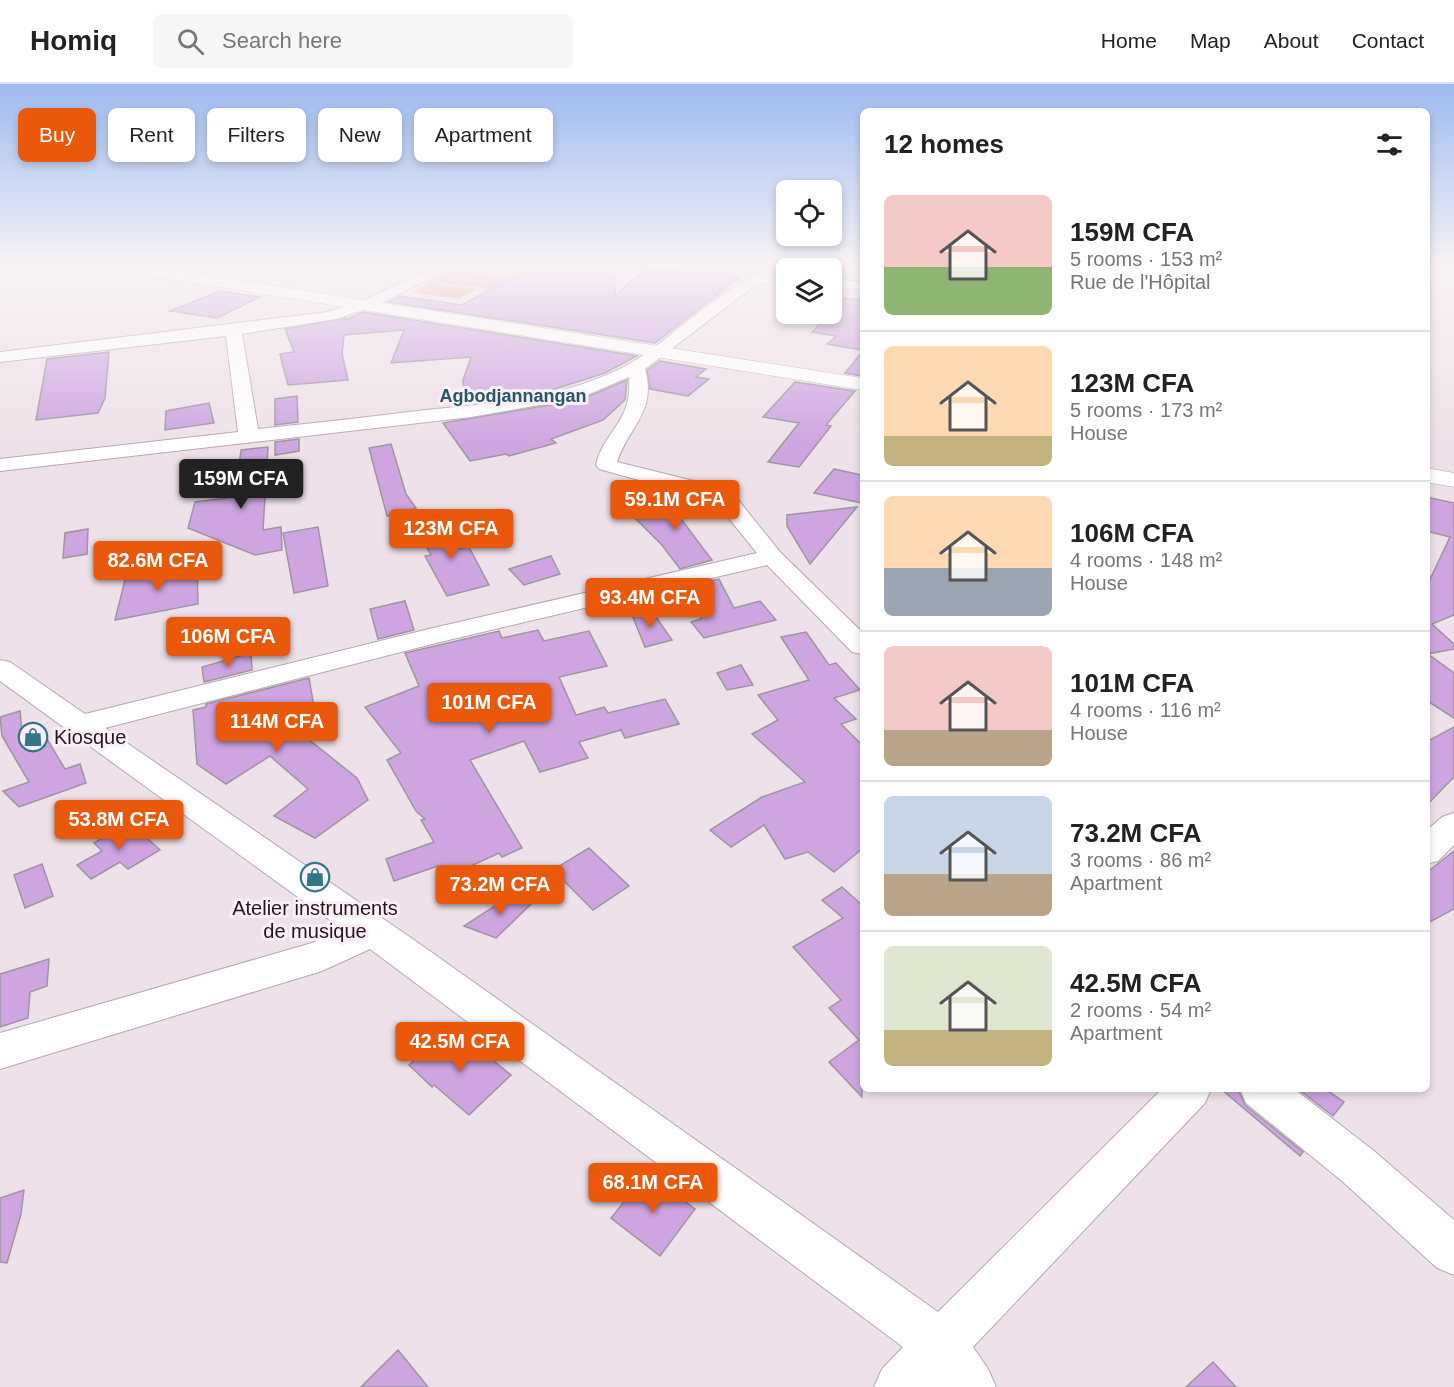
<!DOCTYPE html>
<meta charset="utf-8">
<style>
:root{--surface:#fff;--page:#f6f6f6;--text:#222;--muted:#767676;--line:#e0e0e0;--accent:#ea580c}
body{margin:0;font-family:Helvetica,sans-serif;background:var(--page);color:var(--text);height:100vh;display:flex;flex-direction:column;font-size:22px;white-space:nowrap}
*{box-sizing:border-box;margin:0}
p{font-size:20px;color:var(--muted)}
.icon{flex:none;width:33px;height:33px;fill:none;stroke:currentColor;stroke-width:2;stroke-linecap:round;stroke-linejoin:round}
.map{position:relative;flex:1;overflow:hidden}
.panel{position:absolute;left:860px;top:24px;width:570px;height:984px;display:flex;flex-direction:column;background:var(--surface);border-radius:9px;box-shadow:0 3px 9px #0003}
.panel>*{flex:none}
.guide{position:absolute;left:18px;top:24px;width:570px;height:54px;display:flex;gap:12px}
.fabs{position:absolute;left:776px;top:96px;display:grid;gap:12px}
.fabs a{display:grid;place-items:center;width:66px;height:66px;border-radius:9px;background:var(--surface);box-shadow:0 3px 9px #0003;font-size:30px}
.price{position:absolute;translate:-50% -51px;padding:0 14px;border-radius:6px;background:var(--accent);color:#fff;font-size:20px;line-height:39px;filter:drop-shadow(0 2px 3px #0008)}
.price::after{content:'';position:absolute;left:50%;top:36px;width:18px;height:14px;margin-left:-9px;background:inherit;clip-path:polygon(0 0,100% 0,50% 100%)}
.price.on{background:#222;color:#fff}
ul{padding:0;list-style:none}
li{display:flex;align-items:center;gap:18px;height:150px;padding:0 24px}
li+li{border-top:2px solid var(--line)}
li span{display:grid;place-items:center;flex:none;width:168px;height:120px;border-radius:9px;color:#555}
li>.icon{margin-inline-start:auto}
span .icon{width:72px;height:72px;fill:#fffc;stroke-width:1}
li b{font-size:26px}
h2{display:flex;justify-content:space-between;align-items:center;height:72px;padding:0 24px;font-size:26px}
.tag{padding:0 21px;border-radius:9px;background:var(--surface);box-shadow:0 3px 9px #0003;font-size:21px;line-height:54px}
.tag.on{background:var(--accent);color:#fff}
header{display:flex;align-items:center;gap:36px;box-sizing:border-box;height:84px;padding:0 30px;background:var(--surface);border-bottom:2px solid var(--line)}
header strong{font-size:28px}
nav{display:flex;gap:33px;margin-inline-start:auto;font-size:21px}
.search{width:420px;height:54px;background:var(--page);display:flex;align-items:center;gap:15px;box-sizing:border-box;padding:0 21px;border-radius:9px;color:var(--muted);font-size:22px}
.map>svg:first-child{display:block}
</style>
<header>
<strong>Homiq</strong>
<div class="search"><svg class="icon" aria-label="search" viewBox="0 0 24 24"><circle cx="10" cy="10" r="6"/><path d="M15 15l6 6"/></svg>Search here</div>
<nav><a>Home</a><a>Map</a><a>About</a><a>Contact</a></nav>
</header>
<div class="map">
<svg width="1454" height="1303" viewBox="0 0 1454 1303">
<rect width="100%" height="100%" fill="#efe1e9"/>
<g fill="#eb9f91">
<path d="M449,186l61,6 -20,13 -62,-7z"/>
<path d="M429,199l47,6 -17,10 -47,-6z"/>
</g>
<g fill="#cea5e1" stroke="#9c95a0" stroke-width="1.5">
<path d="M538,179h76l1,32 30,-25 17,1 58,-7 19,14 -84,65 -266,-41 11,-6 62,9z"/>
<path d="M220,207l40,6 -43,21 -47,-7z"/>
<path d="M844,214l18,2v50l-35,-6 9,-8 -24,-4z"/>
<path d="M363,228l274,44 -32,17 -50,16 -91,15 -1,-24 8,-23 -80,6 13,-33 -60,5 -2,19 6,26 -60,5 -8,-31 14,-2 -9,-23 61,-11v2z"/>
<path d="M109,268l-4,46 -7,15 -62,7 11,-61z"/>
<path d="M862,268v24l-17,-3z"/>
<path d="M660,277l46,8 -10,8 13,2 -21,17 -38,-7 -3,-19z"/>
<path d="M627,296l-2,20 -22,20 -52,19 5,4 -47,13 -3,-2 -36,7 -27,-38 137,-23z"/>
<path d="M795,298l60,9 -29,34 5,1 -32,41 -31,-5 31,-39 -36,-6z"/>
<path d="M297,312l1,26 -23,3v-26z"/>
<path d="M209,319l5,20 -49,7 1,-19z"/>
<path d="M299,355v12l-24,4v-13z"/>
<path d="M391,360l15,50 10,14 -29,8 -18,-68z"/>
<path d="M268,363l-5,83 18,-3 1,23 -27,5 -67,-27 7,-26 40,-5 6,-47z"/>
<path d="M834,385l28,6v28l-48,-10z"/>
<path d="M685,413l19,14 -23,8 31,41 -32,9 -18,-24 -30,-30z"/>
<path d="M1426,413l28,6v112l-22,9 22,20v5l-26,5 26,19v45l-28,-18v-112l24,-51 -24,-6z"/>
<path d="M857,423l-47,57 -23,-38v-11z"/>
<path d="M441,436l18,29 10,-2 20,38 -42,11 -22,-40 6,-1 -16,-29z"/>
<path d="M318,443l10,59 -34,7 -11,-60z"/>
<path d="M88,445l-1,25 -24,4 2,-25z"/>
<path d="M551,472l9,18 -36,11 -15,-16z"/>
<path d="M197,481l1,39 -83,16 11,-44z"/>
<path d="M719,495l15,29 26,-7 16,19 -72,18 -13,-16 10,-3 -13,-28 7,-1 -4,-5z"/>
<path d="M405,517l9,29 -36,9 -8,-30z"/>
<path d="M651,526l21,30 -27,7 -13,-32z"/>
<path d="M538,546l6,11 45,-10 18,35 -48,11 17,38 28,-8 4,6 57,-14 14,25 -54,14 -4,-8 -42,12 9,16 -48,14 -16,-31 -54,19 52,88 -20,9 -3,-4 -54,25 -7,-12 -44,15 -8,-22 48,-17 -13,-22 4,-1 -9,-8 -29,-51 14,-7 -36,-46 54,-21 -14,-33 94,-22 3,7z"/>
<path d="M806,548l23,33 7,-2 24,27 -26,8 22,21 -15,5 21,21v104l-28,23 -26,-20 -23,7 -21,-34 -33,22 -21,-17 52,-33 43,-15 -53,-48 26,-14 -20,-25 51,-15 -28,-43z"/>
<path d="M251,569l1,17 -48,12 -2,-15z"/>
<path d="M741,581l12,20 -26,5 -10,-17z"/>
<path d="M309,594l5,29 -36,8 79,63 11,22 -53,38 -41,-22 34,-27 -38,-33 -44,28 -29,-20 -4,-54 13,-3v-3z"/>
<path d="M20,627l2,20 16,-7 27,45 15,-5 6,19 -67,24 -16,-16 26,-9 -27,-46 -2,-19z"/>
<path d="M1454,643v50l-28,29v-64z"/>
<path d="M130,739l30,27 -32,19 -8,-7 -29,17 -14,-14 25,-14 -8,-8z"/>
<path d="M589,764l40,38 -36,24 -40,-40z"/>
<path d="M1454,767v58l-28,15v-51z"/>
<path d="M42,780l11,32 -28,12 -11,-33z"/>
<path d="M842,803l20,18v192l-33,-35 30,-22 -30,-32 12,-8 -48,-53 50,-29 -21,-18z"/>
<path d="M518,807l14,12 -36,35 -32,-12z"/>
<path d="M49,875l-2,27 -17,6 -2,26 -28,9v-53z"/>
<path d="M449,948l24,22 6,-5 32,26 -42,40 -35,-30 -2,2 -23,-22z"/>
<path d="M1221,1005h17l7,16 58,47 -3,4z"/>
<path d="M1298,1005h27l19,13 -11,14z"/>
<path d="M647,1089l48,36 -35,47 -49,-38z"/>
<path d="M24,1106l-3,24 -14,49 -7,-1v-64z"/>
<path d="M398,1266l30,37h-67z"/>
<path d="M1213,1278l23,25h-50z"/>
</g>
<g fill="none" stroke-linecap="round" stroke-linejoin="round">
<g stroke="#b5a8b0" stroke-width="2">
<g id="minor">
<path d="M444,179h17l-86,43 -39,13 -94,15 16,95c56,-6 112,-12 168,-19 67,-7 142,-12 203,-46 37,-19 122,-106 162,-96h-5v8l-32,10 -109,83c12,43 -16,57 -28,93l85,21 37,18 41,51 82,80v22l-10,-2 -85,-87 -331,78 -331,85 312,214 521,370 224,-223h49l-6,14 -232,244 15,22 8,18h-122l8,-18 21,-22 -533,-398 -48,22 -322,98v-36l312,-90 30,-14 -342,-248v-21l10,2 75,52 348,-86 324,-75 -34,-42 -37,-18 -87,-24 -3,-4c7,-34 37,-42 33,-88l-49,21 -109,19 -471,54v-12l238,-27 -12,-96 -226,26v-10l328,-40 37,-12z"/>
<path d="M831,194l31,4v8l-31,-4z"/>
<path d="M1454,729v32l-16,16 -12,3v-33l16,-14z"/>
<path d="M1240,1005h54l80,62 80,69v55l-17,-7 -95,-87 -96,-78z"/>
</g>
</g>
<g stroke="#b5a8b0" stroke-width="1">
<g id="tertiary">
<path d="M93,179h35l734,115v12l-761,-122z"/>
<path d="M1426,384l28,5v14l-28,-5z"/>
</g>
</g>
<use href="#minor" fill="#fff" fill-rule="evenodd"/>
<use href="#tertiary" fill="#fff" fill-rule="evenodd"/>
</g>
<linearGradient id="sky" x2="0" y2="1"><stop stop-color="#9dbbf0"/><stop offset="0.5" stop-color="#f8f2f5"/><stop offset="1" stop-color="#f8f2f5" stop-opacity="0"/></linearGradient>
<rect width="1454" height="361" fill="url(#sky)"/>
<defs>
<g id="shop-ring" transform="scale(1.5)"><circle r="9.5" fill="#fceef7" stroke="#327785" stroke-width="1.5"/><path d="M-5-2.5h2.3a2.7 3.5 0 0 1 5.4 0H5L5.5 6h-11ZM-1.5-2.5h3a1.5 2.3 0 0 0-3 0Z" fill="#327785"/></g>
</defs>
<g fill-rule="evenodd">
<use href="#shop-ring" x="33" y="653"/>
<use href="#shop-ring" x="315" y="793"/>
</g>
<g text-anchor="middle" stroke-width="6" stroke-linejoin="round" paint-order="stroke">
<g font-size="18" font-weight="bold" fill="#225964" stroke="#fceef7">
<text x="513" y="318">Agbodjannangan</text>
</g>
<g font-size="20" fill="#1e191c" stroke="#fceef7" text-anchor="start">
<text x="54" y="660">Kiosque</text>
<text x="315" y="831" text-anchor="middle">Atelier instruments<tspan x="315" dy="23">de musique</tspan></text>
</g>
</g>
</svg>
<div class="fabs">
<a><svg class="icon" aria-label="locate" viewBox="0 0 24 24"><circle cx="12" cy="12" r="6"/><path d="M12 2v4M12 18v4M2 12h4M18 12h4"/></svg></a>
<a><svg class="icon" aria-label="layers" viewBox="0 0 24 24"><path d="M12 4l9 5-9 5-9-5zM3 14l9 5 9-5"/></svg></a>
</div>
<b class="price on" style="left:241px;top:426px">159M CFA</b>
<b class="price" style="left:675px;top:447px">59.1M CFA</b>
<b class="price" style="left:451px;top:476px">123M CFA</b>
<b class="price" style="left:158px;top:508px">82.6M CFA</b>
<b class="price" style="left:650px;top:545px">93.4M CFA</b>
<b class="price" style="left:228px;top:584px">106M CFA</b>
<b class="price" style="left:489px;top:650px">101M CFA</b>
<b class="price" style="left:277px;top:669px">114M CFA</b>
<b class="price" style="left:119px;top:767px">53.8M CFA</b>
<b class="price" style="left:500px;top:832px">73.2M CFA</b>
<b class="price" style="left:460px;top:989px">42.5M CFA</b>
<b class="price" style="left:653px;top:1130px">68.1M CFA</b>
<div class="guide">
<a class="tag on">Buy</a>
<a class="tag">Rent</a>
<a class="tag">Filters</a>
<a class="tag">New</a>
<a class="tag">Apartment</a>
</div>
<section class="panel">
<h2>12 homes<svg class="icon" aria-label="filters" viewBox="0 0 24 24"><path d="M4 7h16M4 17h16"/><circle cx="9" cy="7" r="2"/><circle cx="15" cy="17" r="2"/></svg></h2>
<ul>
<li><span style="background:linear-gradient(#f6c9c9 60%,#8fb573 0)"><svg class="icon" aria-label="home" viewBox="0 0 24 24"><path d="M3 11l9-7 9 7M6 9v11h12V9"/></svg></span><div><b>159M CFA</b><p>5 rooms · 153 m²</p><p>Rue de l'Hôpital</p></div></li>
<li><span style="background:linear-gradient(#ffd9b3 75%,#c2b280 0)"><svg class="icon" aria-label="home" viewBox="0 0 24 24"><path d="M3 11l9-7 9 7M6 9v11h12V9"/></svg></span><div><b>123M CFA</b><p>5 rooms · 173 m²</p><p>House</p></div></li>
<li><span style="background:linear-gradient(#ffd9b3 60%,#9aa5b1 0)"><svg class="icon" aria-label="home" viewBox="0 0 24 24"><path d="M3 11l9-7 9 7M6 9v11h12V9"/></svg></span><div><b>106M CFA</b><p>4 rooms · 148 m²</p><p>House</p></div></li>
<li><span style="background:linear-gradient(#f6c9c9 70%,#b9a48a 0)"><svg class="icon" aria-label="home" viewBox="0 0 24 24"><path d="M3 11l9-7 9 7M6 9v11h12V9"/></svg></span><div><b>101M CFA</b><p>4 rooms · 116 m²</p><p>House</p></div></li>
<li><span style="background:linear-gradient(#c9d6e8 65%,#b9a48a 0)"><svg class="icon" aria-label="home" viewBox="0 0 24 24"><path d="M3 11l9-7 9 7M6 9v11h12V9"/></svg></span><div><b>73.2M CFA</b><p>3 rooms · 86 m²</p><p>Apartment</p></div></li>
<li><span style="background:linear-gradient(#dfe7d0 70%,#c2b280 0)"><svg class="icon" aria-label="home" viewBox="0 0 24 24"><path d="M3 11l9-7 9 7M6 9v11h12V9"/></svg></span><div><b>42.5M CFA</b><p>2 rooms · 54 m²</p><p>Apartment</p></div></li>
</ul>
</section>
</div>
